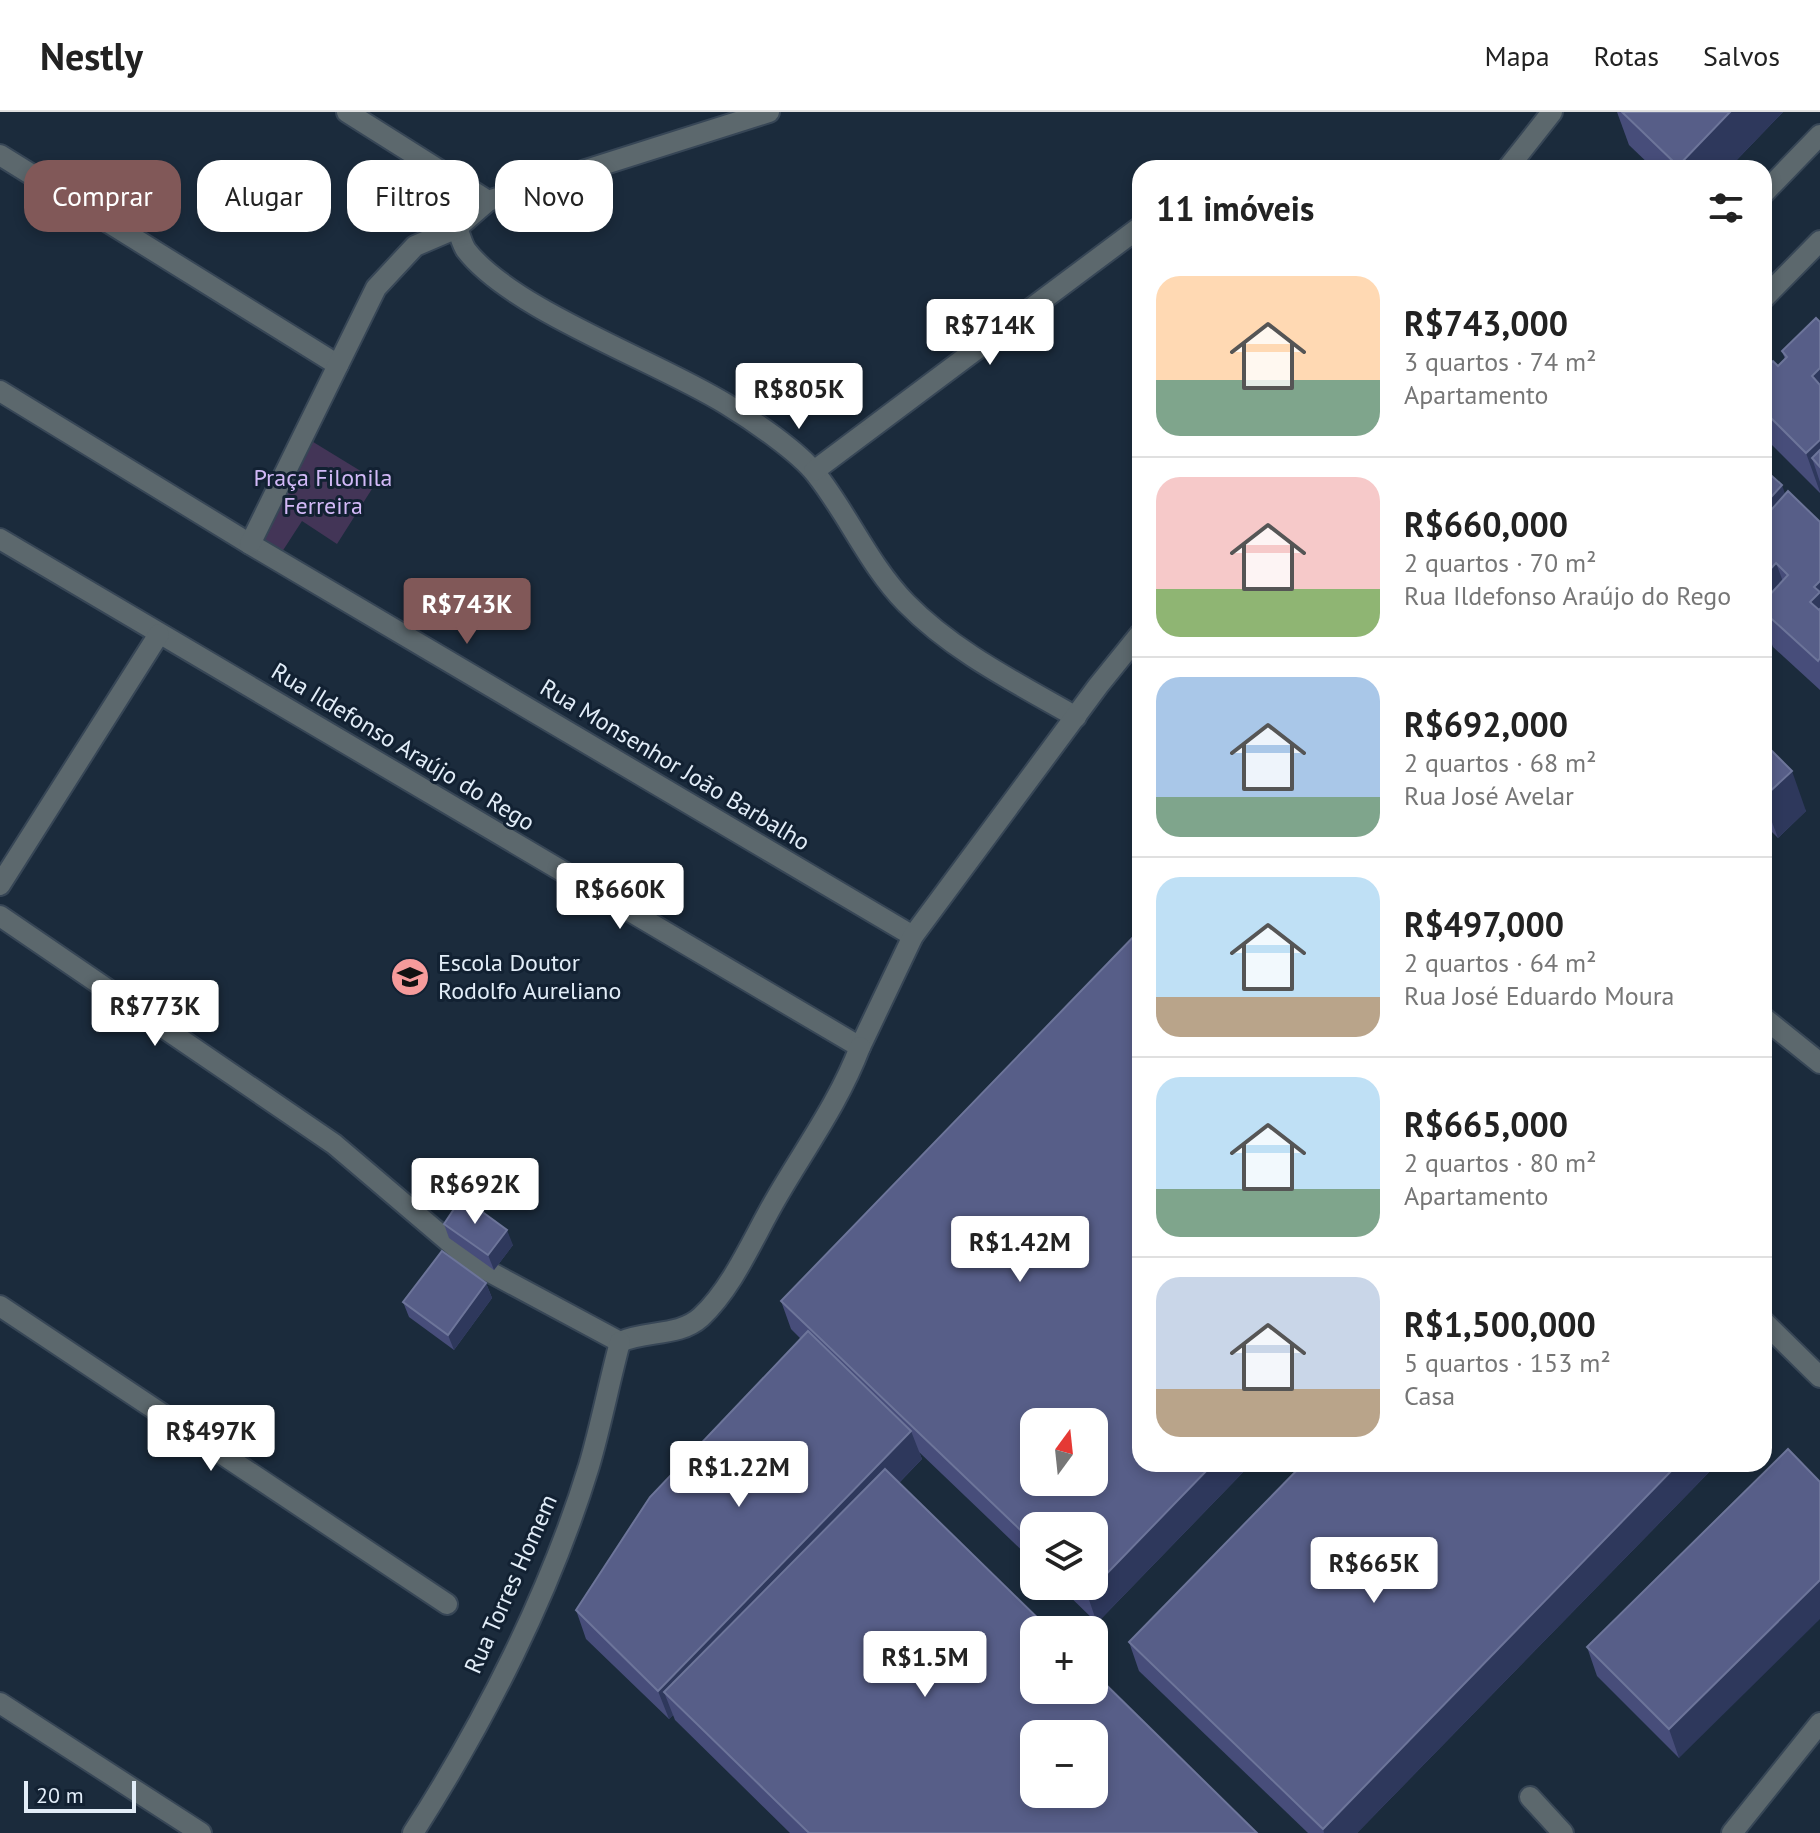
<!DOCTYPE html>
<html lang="pt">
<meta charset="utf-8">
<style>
:root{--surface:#fff;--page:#f6f6f6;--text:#222;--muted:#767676;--line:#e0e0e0;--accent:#815858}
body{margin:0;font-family:"PT Sans",sans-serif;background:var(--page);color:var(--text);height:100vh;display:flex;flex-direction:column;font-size:30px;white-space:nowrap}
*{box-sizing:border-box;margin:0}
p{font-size:26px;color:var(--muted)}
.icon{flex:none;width:44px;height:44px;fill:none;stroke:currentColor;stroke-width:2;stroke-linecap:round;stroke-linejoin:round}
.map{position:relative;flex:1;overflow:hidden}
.sheet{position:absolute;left:1132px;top:48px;width:640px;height:1312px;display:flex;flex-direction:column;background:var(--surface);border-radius:24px;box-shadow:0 4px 12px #0003}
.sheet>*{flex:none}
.hud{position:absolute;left:24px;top:48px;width:760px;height:72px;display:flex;gap:16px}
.needle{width:52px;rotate:15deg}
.controls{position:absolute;left:1020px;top:1296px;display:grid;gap:16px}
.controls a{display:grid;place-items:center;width:88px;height:88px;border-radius:16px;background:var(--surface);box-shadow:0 4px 12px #0003;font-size:40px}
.scale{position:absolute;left:24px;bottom:20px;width:112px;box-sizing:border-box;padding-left:8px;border:4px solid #e2edf8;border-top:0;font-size:22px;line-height:28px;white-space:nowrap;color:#e2edf8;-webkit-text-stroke:6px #122132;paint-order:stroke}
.price{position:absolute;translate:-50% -68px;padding:0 18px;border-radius:8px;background:#fff;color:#222;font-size:26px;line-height:52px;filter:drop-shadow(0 2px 4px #0008)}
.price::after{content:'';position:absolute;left:50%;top:48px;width:24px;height:18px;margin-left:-12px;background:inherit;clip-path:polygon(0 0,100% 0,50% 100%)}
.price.active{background:var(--accent);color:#fff}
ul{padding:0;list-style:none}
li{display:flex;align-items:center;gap:24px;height:200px;padding:0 24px}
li+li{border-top:2px solid var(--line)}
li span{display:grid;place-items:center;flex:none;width:224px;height:160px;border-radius:24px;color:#555}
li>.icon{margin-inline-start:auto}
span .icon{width:96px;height:96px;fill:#fffc;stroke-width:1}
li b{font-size:34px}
h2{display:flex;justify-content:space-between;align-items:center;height:96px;padding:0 24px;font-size:34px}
.chip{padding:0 28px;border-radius:24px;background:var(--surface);box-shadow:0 4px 12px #0003;font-size:28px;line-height:72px}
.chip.active{background:var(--accent);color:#fff}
header{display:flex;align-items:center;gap:48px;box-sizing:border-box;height:112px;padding:0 40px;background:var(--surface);border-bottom:2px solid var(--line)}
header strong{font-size:38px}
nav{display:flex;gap:44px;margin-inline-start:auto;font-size:28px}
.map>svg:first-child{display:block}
</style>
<header>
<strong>Nestly</strong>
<nav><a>Mapa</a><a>Rotas</a><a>Salvos</a></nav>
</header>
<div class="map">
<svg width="1820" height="1721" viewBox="0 0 1820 1721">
<rect width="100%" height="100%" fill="#1b2b3c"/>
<path fill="#433557" d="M305,325l72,44 -40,63 -35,-23 -22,34 -16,-13v-7z"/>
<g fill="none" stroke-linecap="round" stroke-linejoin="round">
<g stroke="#374656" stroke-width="24">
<g id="minor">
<path d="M347,0l141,89"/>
<path d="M769,0l-281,89 -31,27c3,7 5,16 9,22 46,60 191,111 260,154 26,16 72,47 90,70 33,42 53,91 90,129 48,49 111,80 170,114"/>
<path d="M0,43l338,210"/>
<path d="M1508,56l44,-56"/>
<path d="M1764,81l56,-58"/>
<path d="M1764,186l56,-57"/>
<path d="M0,279l250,153 663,392"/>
<path d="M814,359l326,-244"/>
<path d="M0,427l860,508 53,-111 185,-250 42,-52"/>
<path d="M250,432l126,-256 39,-42 42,-18"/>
<path d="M0,773l159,-251"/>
<path d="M0,804l334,228 141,120 145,78"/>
<path d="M1764,906l56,45"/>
<path d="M0,1194l447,298"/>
<path d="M1764,1210l56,55"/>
<path d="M620,1230c26,-12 59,-5 81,-25 33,-31 53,-81 76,-120 29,-50 62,-95 83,-150"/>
<path d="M0,1591l201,130"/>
<path d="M1530,1685l33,36"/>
<path d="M413,1721c72,-112 137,-240 176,-367 12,-41 20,-83 31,-124"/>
<path d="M1732,1721l88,-110"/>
</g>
</g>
<use href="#minor" stroke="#5c686d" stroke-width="20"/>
</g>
<g fill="#474d7a">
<path d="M1617,0h166l-54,56h-76l-24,-23z"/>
<path d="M1820,210v171l-56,-56v-68l14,-3 7,-7 -3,-8z"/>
<path d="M1764,357l21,26 35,27v168l-47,-43 -7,-18 -2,3z"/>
<path d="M1764,631l42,68 -28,27 -7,-7 -7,7z"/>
<path d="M444,1112l69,21 -19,25 -45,-32z"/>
<path d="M486,1171l6,15 -38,52 -45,-33 -6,-15z"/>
<path d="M781,1189l359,163h111l-154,159 -38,-37h35l-60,-60v36l-115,-110 3,7 -23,24 358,350h-467l-115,-113 -2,-5 -4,4 -83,-80 -10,-29 225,-271 -10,-10z"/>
<path d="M1788,1337l-109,309 -82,-82 -10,-29z"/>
<path d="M1303,1352h414l-360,369h-49l-169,-162 -10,-29z"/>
</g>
<g fill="#2e385c">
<path d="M1730,0h53l-54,56h-50l-1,-2z"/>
<path d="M1820,256v29l-8,-21z"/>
<path d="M1820,328v27l-8,-9 8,24v10l-14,-39z"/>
<path d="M1782,373l14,40 -32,4v-24z"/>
<path d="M1776,451l15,40 -27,9v-36z"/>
<path d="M1820,469v49l-10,-28 4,-15z"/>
<path d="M1792,659l14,40 -28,27 -14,-37v-4z"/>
<path d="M1764,700l7,19 -7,7z"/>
<path d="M507,1118l6,15 -19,25 -6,-15z"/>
<path d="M486,1171l6,15 -38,52 -6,-15z"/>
<path d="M911,1319l11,28 -242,248 -16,-15 9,23 -4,4 -11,-28z"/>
<path d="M1213,1352h38l-154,159 -10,-29z"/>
<path d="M1678,1352h39l-360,369h-33l-1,-4z"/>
<path d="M1820,1468v39l-141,139 -10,-29z"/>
</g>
<g fill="#575e88" stroke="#6d759a" stroke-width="2" fill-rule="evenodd">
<path d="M1622,0h108l-52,54z"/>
<path d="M1816,206l4,4v46l-8,8 8,9v55l-14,13 -42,-42v-42l9,-8 5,5 9,-9 -5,-6z"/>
<path d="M1820,338v17l-8,-9z"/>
<path d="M1764,357l18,16 -18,20z"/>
<path d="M1788,379l32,31v59l-6,6 6,5 -10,10 9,8 1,-1v49l-2,3 -54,-49v-11l24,-26 -12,-12 -12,13v-43l2,-2 -2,-2v-11z"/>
<path d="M1764,631l28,28 -28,26z"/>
<path d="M1140,818v534h73l-126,130 -8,-8h15v-60h-60v17l-253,-242zM1034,1310h60v60h-60z"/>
<path d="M462,1085l45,33 -19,25 -44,-31z"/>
<path d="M442,1139l44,32 -38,52 -45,-33z"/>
<path d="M808,1219l103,100 -253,260 -82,-81 74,-113z"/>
<path d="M1788,1337l32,33v98l-151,149 -82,-82z"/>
<path d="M1303,1352h375l-355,365 -194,-187z"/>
<path d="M885,1357l165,161h-16v60h60v-17l163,160h-448l-145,-141zM1034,1622h60v60h-60z"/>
</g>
<defs>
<g id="school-disc" transform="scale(2)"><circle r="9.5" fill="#f59b9b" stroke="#122132"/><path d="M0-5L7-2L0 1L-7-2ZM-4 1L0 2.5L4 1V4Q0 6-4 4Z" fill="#111"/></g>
</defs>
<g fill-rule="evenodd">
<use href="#school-disc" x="410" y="865"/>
</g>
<g text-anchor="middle" stroke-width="6" stroke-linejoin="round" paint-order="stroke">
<g font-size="24" fill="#d2b9f7" stroke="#122132">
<text x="323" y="374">Praça Filonila<tspan x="323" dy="28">Ferreira</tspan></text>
</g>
<g font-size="24" fill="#e2edf8" stroke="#122132">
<text transform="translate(403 635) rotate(31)" y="8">Rua Ildefonso Araújo do Rego</text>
<text transform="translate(675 653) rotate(31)" y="8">Rua Monsenhor João Barbalho</text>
<text transform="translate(511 1472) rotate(-66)" y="8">Rua Torres Homem</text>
</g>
<g font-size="24" fill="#e2edf8" stroke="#122132" text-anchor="start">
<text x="438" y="859">Escola Doutor<tspan x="438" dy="28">Rodolfo Aureliano</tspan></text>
</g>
</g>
</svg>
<div class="controls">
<a><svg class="needle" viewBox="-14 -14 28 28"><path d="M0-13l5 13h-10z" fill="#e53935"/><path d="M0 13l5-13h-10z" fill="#767676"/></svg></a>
<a><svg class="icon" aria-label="layers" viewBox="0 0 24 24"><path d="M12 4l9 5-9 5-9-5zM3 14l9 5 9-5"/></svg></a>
<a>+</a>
<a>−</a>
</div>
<div class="scale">20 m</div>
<b class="price" style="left:990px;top:255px">R$714K</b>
<b class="price" style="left:799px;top:319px">R$805K</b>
<b class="price active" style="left:467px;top:534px">R$743K</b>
<b class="price" style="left:620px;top:819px">R$660K</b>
<b class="price" style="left:155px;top:936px">R$773K</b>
<b class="price" style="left:475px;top:1114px">R$692K</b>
<b class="price" style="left:1020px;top:1172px">R$1.42M</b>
<b class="price" style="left:211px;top:1361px">R$497K</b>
<b class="price" style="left:739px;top:1397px">R$1.22M</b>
<b class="price" style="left:1374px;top:1493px">R$665K</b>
<b class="price" style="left:925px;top:1587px">R$1.5M</b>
<div class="hud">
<a class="chip active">Comprar</a>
<a class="chip">Alugar</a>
<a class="chip">Filtros</a>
<a class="chip">Novo</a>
</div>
<section class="sheet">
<h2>11 imóveis<svg class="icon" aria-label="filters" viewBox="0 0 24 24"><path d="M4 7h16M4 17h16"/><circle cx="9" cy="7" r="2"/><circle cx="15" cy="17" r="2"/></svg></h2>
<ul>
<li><span style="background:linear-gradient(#ffd9b3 65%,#7fa58c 0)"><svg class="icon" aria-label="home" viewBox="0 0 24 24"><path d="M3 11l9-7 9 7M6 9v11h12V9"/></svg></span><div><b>R$743,000</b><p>3 quartos · 74 m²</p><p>Apartamento</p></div></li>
<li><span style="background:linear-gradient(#f6c9c9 70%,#8fb573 0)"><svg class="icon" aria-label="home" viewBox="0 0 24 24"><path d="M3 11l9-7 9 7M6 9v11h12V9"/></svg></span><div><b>R$660,000</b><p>2 quartos · 70 m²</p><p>Rua Ildefonso Araújo do Rego</p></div></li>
<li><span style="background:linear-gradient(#a9c7e8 75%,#7fa58c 0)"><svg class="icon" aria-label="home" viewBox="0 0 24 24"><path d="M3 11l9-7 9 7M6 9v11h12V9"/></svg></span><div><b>R$692,000</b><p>2 quartos · 68 m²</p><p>Rua José Avelar</p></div></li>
<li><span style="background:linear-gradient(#bfe0f5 75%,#b9a48a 0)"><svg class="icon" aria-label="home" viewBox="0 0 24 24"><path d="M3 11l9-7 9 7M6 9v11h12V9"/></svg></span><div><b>R$497,000</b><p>2 quartos · 64 m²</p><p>Rua José Eduardo Moura</p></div></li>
<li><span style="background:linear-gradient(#bfe0f5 70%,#7fa58c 0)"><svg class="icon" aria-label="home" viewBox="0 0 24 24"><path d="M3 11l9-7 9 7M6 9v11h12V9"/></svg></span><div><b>R$665,000</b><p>2 quartos · 80 m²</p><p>Apartamento</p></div></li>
<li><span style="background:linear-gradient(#c9d6e8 70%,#b9a48a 0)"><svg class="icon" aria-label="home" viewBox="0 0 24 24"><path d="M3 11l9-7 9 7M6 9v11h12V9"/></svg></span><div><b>R$1,500,000</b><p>5 quartos · 153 m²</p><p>Casa</p></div></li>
</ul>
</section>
</div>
